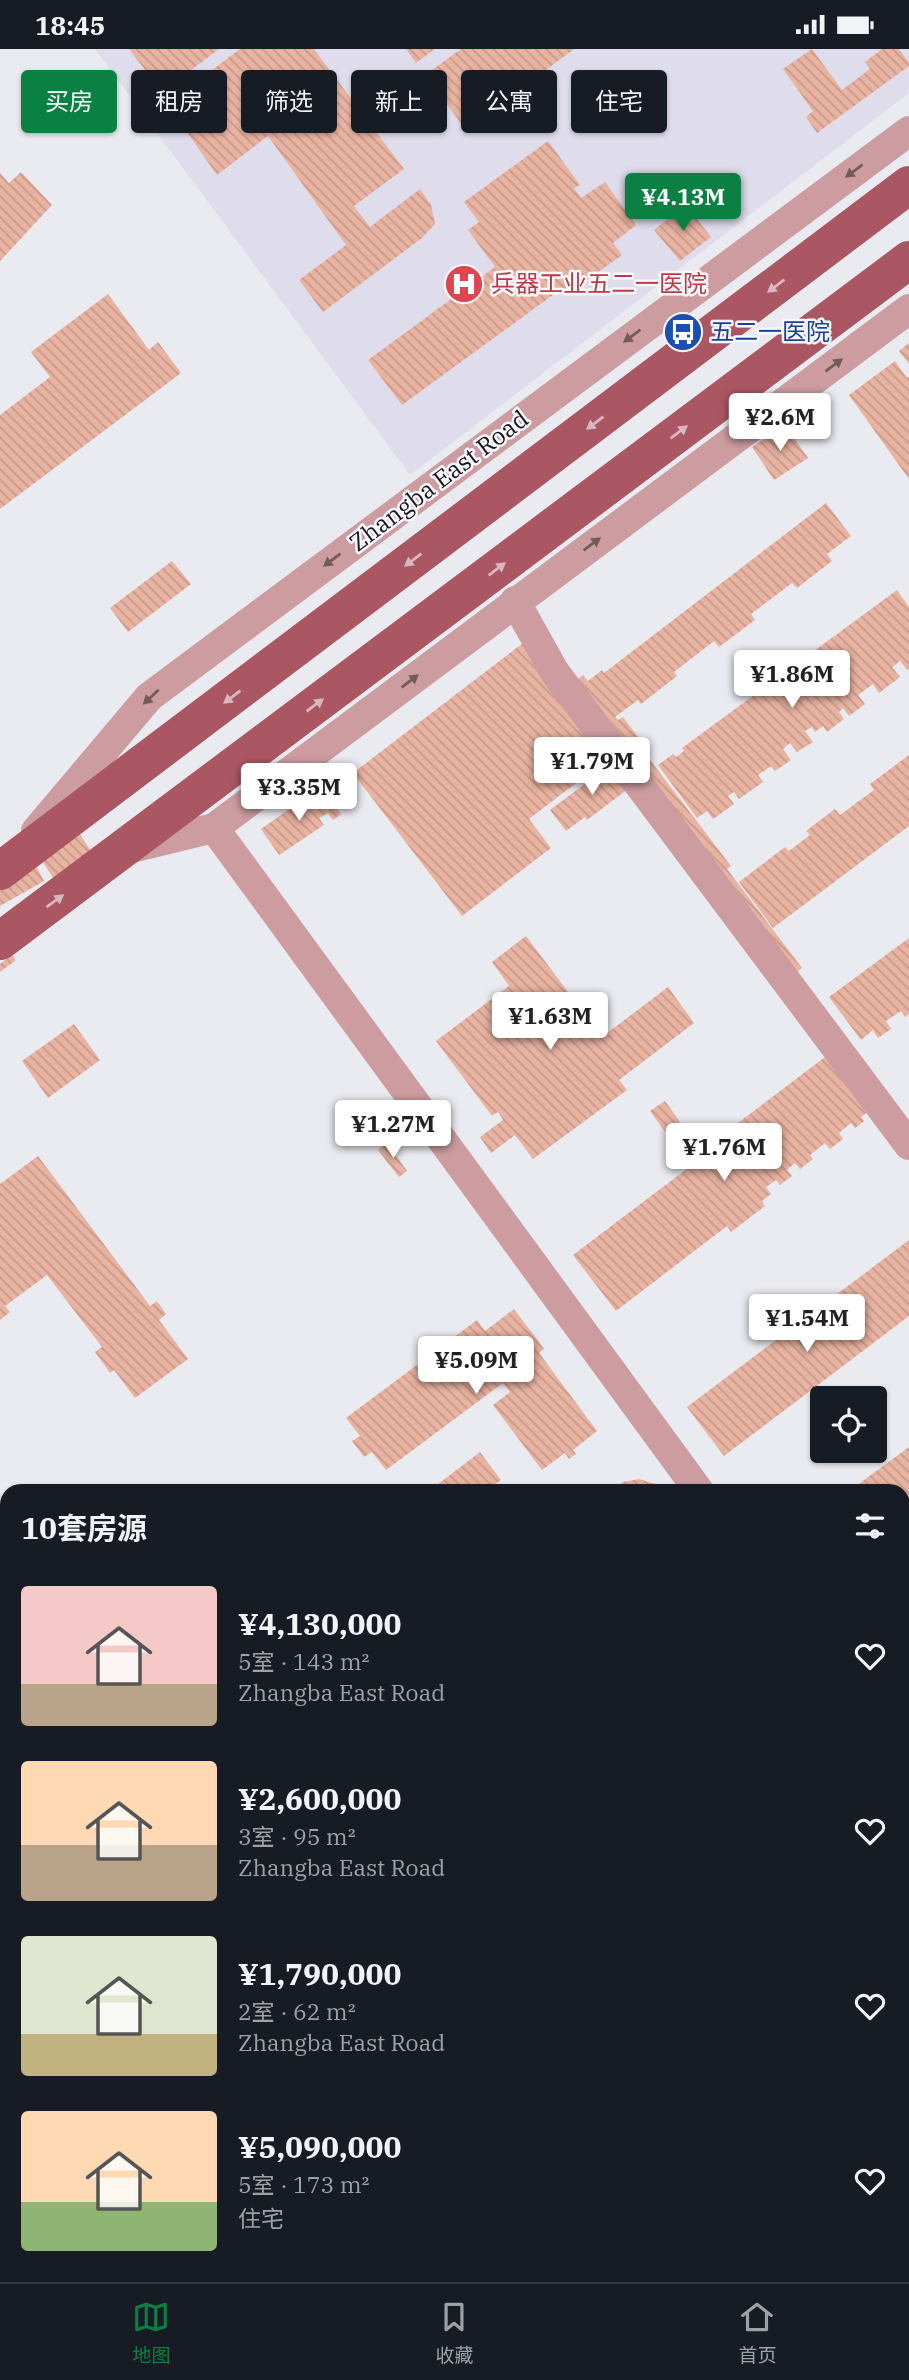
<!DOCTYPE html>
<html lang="zh">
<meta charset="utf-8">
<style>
:root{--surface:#171b24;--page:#20242c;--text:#f1f3f6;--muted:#9ea1a6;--line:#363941;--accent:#0b8043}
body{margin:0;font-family:"IBM Plex Serif","Noto Sans SC",serif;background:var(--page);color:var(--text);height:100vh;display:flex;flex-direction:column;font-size:26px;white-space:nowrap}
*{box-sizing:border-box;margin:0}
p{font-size:23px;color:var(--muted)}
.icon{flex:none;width:38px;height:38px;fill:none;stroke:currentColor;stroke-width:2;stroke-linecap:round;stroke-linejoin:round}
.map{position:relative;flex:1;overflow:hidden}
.panel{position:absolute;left:0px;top:1435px;width:910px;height:798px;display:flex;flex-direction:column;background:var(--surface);border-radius:21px 21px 0 0;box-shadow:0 2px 5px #0004}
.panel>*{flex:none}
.hud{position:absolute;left:21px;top:21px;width:868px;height:63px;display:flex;gap:14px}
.buttons{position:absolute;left:810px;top:1337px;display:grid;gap:14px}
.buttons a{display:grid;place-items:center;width:77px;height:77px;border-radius:7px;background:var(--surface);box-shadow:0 2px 5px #0004;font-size:35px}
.price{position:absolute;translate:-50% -60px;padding:0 16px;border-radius:7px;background:#fff;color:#222;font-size:23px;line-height:46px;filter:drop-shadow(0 2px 4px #0008)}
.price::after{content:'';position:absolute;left:50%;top:42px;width:21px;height:16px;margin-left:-10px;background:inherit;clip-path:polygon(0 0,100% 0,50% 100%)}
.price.current{background:var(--accent);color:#fff}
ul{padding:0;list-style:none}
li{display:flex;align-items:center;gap:21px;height:175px;padding:0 21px}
li span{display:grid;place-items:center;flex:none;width:196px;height:140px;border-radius:7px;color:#555}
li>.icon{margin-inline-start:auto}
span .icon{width:84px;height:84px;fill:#fffc;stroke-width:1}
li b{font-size:30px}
h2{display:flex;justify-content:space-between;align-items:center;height:84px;padding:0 21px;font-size:30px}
.pill{padding:0 24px;border-radius:7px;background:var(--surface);box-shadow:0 2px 5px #0004;font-size:24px;line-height:63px}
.pill.current{background:var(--accent);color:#fff}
.status{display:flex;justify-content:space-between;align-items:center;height:49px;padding:0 35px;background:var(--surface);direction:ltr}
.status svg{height:19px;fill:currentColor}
.tabs{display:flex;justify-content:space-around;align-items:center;height:98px;border-top:2px solid var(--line);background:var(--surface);font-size:19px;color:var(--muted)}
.tabs a{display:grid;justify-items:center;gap:4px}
.tabs .current{color:var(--accent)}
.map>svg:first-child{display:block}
</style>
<div class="status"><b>18:45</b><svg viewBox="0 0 49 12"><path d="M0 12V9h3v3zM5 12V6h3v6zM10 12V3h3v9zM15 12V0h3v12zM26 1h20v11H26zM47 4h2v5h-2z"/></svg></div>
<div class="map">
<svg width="909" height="2233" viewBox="0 0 909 2233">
<defs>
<pattern id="building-back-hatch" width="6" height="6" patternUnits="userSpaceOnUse" patternTransform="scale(1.75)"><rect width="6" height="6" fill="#e9b3a2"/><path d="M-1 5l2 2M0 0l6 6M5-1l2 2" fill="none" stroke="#c7998b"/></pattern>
</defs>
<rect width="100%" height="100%" fill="#eaeaf1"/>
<path fill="#dfddeb" d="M95,0h814v44l-499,382z"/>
<g fill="url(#building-back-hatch)">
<path d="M129,0h90l-57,43z"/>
<path d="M240,0h74l90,120 -50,37 16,21 50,-38 11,16 4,19 -13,14 -99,74 -24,-32 47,-35 -78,-109 -51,39 -50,-71z"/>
<path d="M406,0h29l-19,14z"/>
<path d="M461,0h113l-108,81 -41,-55z"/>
<path d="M812,0l30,41 28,-21 -5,-7 17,-13h17l10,14v3l-92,67 -11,-16 7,-6 -30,-42z"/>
<path d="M548,92l32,44 -6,3 7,10 24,-16 31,43 -23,18 9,12 -56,40 -5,-6 -159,116 -34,-45 127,-93 -27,-37 11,-8 -15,-20z"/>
<path d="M21,123l31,33 -52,56v-88l9,10z"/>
<path d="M686,156l25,32 -31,24 -26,-31z"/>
<path d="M108,245l41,56 9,-8 23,31 -181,136v-94l50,-38 -19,-25z"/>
<path d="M909,294v21l-10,-13z"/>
<path d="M895,312l12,17 2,-2v103l-60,-84z"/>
<path d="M785,376l23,33 -34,22 -22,-33z"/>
<path d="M826,454l25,33 -24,18 5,7 -35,27 -5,-5 -41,31 4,6 -36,27 -5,-6 -40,31 3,4 -36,28 -3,-4 -23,17 3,3 5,-3 28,37 -4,2 84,110 -4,3 75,99 -8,7 -221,-292 10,-8 5,6 14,-11 2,3z"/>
<path d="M172,512l19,23 -63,48 -18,-24z"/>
<path d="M897,541l12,17v62l-2,1 -7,-9 -8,6 8,10 -21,16 -6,-9 -15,11 7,9 -16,12 -6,-8 -4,4 5,7 -17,13 -4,-6 -8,6 -3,-5 -7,4 8,11 -16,10 -7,-9 -7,6 8,11 -16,11 -4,-5 -13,9 5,7 -24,17 -5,-7 -6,4 6,8 -21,15 -6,-8 -10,7 -39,-53 15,-11 3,3 8,-6 -2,-3z"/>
<path d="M523,594l87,114 -81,62 22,29 -89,68 -109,-143z"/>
<path d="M909,706v71l-136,102 -34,-46 46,-35 4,4 21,-16 -4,-4 29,-22 5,6 34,-25 -4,-6z"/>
<path d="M614,713l18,24 -45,34 -2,-3 -19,14 -16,-21z"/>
<path d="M326,743l15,22 -8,6 -5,-7 -9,5 5,7 -45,30 -18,-26 44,-31 4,6z"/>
<path d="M80,785l14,22 -39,25 -14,-22z"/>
<path d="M36,817l8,15 -44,25v-21z"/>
<path d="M526,887l76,101 66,-50 26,36 -75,57 8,10 -94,69 -18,-24 -24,18 -11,-16 23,-17 -5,-8 -6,4 -56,-75 73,-55 -17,-24z"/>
<path d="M909,889v76l-4,3 -4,-6 -15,10 5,8 -13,9 -5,-8 -12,10 -32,-43z"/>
<path d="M12,906l4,5 -16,12v-8z"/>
<path d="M74,975l26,36 -52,38 -26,-37z"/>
<path d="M829,1005l42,55 -10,8 3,4 -9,7 -4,-5 -12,10 4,6 -13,10 -5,-6 -15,12 3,4 -13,10 -5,-6 -8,7 5,6 -12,9 -4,-5 -10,7 5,7 -9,7 3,5 -34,26 -4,-6 -111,85 -43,-56 156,-118 -3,-5z"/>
<path d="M665,1052l15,21 -15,10 -15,-21z"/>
<path d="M387,1094l20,28 -8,6 -21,-27z"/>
<path d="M38,1107l112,150 7,-5 9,13 -7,6 29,39 -53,39 -21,-28 -4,3 -15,-21 7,-5 -55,-72 -42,31 5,6 -10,8v-136z"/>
<path d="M909,1191v76l-185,140 -37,-49z"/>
<path d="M514,1260l30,40 -5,4 58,78 -24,19 3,4 -7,5 -4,-6 -23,17 -49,-65 17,-13 -7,-9 -117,87 -14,-18 -8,5 -12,-16 8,-5 -14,-18 131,-98 8,11z"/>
<path d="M909,1398v70l-6,4v-30h-54z"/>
<path d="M480,1403l21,28 -15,11h-57z"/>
<path d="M639,1430l17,5 5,7h-49l11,-9z"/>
<path d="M0,1526l7,7v85l-7,-10z"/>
<path d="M0,1731l7,9v42l-7,-9z"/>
<path d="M909,1809v80l-3,-3 -3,2v-74z"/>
<path d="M909,2013v86l-6,-8v-64l5,-3 -5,-7z"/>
<path d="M214,2226h95l-10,7h-2l-5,-6 -7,6h-66z"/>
<path d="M403,2226h92l-9,7h-78z"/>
<path d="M654,2226h93l-10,7h-92z"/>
</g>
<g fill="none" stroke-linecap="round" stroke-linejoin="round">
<g stroke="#cc9ca0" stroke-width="30">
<path d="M515,552l39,70 355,474"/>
<path d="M214,779l485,663"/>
<path d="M36,782l113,-134 760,-566"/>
<path d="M128,800l86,-21 695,-519"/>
<path d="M903,1721l6,8"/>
</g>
<g stroke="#aa5763" stroke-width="38">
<path d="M0,822l909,-686"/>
<path d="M0,892l909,-681"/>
</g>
</g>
<defs><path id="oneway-solid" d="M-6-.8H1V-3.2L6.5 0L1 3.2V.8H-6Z" transform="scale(1.75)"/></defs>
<g fill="#725a5c">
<use href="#oneway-solid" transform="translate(854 122) rotate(143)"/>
<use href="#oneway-solid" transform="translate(632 287) rotate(143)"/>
<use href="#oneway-solid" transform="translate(834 316) rotate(-37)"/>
<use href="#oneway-solid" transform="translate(592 495) rotate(-37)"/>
<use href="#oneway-solid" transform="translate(332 511) rotate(143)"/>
<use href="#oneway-solid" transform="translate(410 632) rotate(-37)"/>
<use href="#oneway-solid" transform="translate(151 648) rotate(137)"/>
</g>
<g fill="#d9b7c0">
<use href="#oneway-solid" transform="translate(776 237) rotate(143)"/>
<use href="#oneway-solid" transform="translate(595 374) rotate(143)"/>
<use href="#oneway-solid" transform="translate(679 383) rotate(-37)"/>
<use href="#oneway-solid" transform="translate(413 511) rotate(143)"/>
<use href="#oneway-solid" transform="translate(497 520) rotate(-37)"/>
<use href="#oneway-solid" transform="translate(232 648) rotate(143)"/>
<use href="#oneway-solid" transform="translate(315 656) rotate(-37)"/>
<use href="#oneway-solid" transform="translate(55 852) rotate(-36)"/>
</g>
<defs>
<g id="hospital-disc" transform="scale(2.0125)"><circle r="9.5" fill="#e0444e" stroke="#f8f7fe"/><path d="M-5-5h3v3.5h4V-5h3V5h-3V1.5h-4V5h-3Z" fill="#fff"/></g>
<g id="bus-disc" transform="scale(2.0125)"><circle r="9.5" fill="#1a4fb4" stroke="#f8f7fe"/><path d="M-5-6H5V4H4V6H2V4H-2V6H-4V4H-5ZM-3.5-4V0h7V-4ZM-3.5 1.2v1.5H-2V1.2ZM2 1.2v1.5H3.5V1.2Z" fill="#fff"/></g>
</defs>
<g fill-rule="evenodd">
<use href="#hospital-disc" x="464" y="235"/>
<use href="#bus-disc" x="683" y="283"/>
</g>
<g text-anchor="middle" stroke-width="5" stroke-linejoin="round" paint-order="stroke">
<g font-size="24" fill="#be3a42" stroke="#f8f7fe" text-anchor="start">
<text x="491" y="243">兵器工业五二一医院</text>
</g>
<g font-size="24" fill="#164399" stroke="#f8f7fe" text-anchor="start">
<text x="710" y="291">五二一医院</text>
</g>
<g font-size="24" fill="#171719" stroke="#f8f7fe">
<text transform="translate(439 432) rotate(-37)" y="8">Zhangba East Road</text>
</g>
</g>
</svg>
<div class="buttons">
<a><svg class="icon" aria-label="locate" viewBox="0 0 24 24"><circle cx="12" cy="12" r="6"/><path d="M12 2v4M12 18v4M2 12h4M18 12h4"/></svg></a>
</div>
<b class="price current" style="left:683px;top:184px">¥4.13M</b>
<b class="price" style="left:780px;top:404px">¥2.6M</b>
<b class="price" style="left:792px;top:661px">¥1.86M</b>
<b class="price" style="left:592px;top:748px">¥1.79M</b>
<b class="price" style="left:299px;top:774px">¥3.35M</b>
<b class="price" style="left:550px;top:1003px">¥1.63M</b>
<b class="price" style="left:393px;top:1111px">¥1.27M</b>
<b class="price" style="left:724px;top:1134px">¥1.76M</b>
<b class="price" style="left:807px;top:1305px">¥1.54M</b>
<b class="price" style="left:476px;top:1347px">¥5.09M</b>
<div class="hud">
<a class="pill current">买房</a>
<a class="pill">租房</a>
<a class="pill">筛选</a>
<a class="pill">新上</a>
<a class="pill">公寓</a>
<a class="pill">住宅</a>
</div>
<section class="panel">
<h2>10套房源<svg class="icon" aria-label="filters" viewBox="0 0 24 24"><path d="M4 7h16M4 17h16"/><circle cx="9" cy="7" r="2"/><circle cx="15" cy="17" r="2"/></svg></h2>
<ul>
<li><span style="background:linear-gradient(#f6c9c9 70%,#b9a48a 0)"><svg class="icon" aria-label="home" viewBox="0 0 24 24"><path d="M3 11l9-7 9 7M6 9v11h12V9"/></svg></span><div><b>¥4,130,000</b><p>5室 · 143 m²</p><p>Zhangba East Road</p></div><svg class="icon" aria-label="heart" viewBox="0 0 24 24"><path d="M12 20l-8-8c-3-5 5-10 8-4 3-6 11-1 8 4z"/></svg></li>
<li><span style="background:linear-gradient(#ffd9b3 60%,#b9a48a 0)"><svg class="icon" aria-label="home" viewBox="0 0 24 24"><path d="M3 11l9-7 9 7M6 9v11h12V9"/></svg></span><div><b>¥2,600,000</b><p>3室 · 95 m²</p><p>Zhangba East Road</p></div><svg class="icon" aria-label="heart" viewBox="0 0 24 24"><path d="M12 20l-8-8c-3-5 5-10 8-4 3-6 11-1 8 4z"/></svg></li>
<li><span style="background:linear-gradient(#dfe7d0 70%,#c2b280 0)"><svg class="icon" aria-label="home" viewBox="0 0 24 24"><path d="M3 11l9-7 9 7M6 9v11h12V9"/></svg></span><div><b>¥1,790,000</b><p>2室 · 62 m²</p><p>Zhangba East Road</p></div><svg class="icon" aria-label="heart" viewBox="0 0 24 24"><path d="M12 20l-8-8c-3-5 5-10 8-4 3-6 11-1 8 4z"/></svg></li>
<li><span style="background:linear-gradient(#ffd9b3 65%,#8fb573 0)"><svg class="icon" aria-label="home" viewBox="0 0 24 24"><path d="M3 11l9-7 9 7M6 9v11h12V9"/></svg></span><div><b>¥5,090,000</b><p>5室 · 173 m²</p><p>住宅</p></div><svg class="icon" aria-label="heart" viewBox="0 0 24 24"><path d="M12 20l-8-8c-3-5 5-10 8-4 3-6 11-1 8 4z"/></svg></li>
</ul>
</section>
</div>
<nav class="tabs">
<a class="current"><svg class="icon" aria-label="map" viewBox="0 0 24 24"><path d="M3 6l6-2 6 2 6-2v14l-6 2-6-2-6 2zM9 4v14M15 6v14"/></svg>地图</a>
<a><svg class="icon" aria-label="saved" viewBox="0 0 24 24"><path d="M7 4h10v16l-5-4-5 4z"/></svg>收藏</a>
<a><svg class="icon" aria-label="home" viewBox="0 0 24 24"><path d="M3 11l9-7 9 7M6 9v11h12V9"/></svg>首页</a>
</nav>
